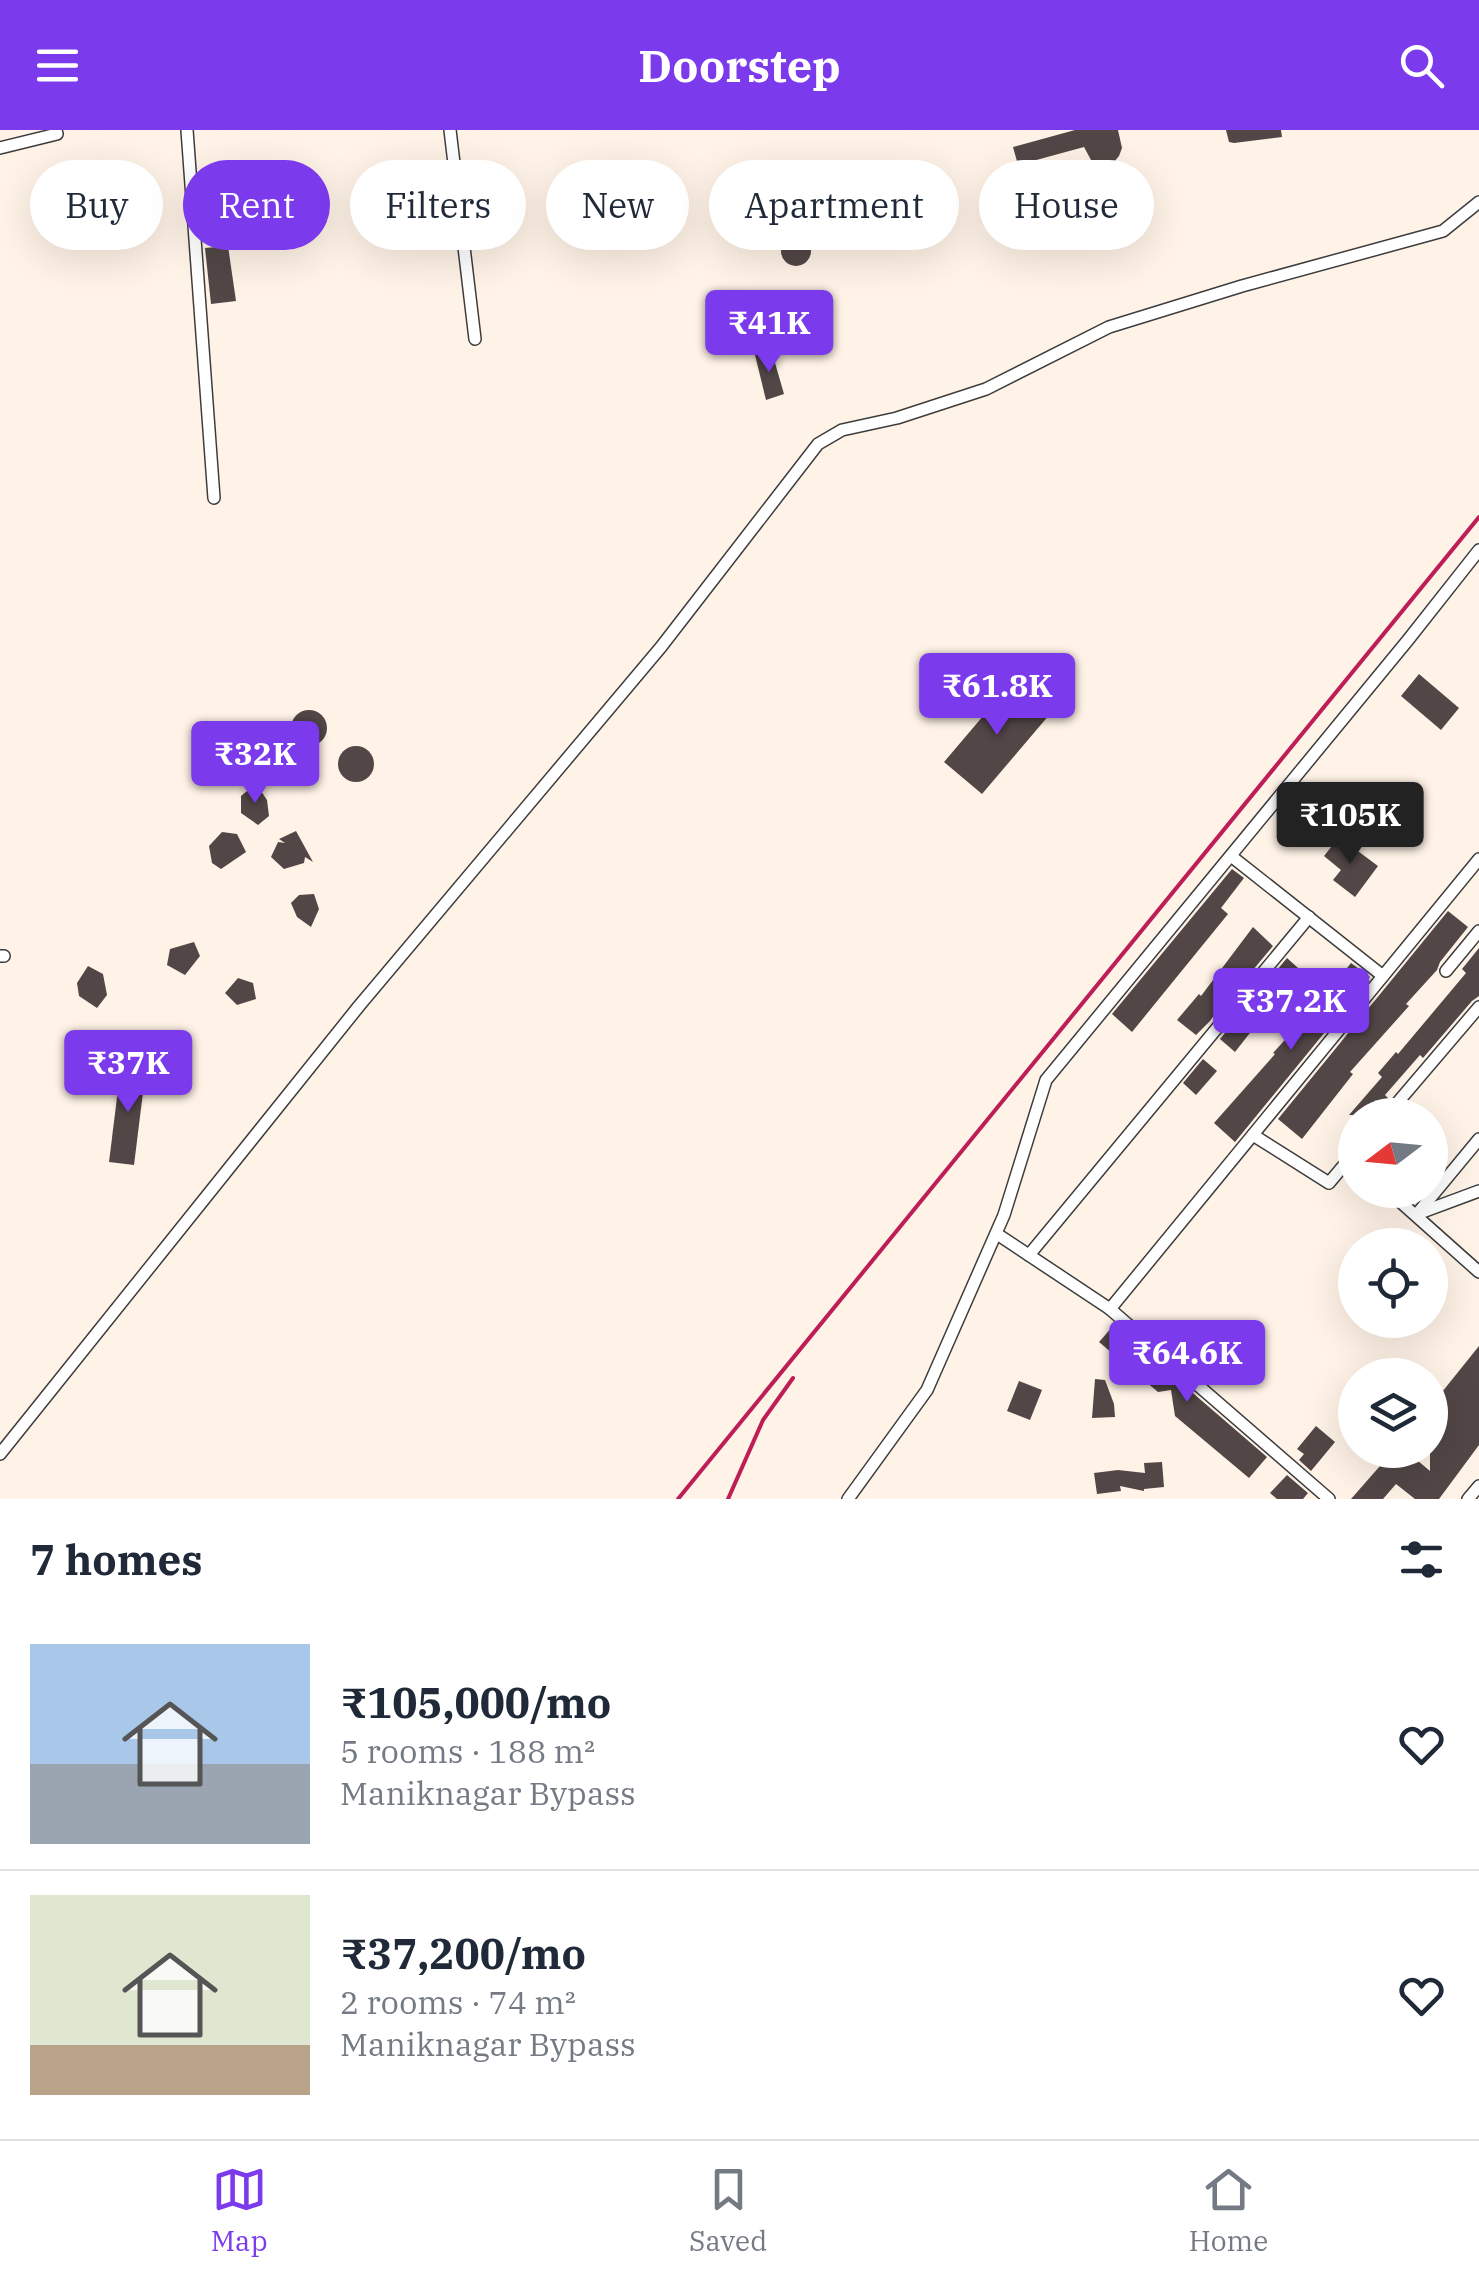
<!DOCTYPE html>
<meta charset="utf-8">
<style>
:root{--surface:#fff;--page:#f6f6f7;--text:#1f2937;--muted:#747a83;--line:#e0e1e3;--accent:#7c3aed}
body{margin:0;font-family:"IBM Plex Serif",serif;background:var(--page);color:var(--text);height:100vh;display:flex;flex-direction:column;font-size:38px;white-space:nowrap}
*{box-sizing:border-box;margin:0}
p{font-size:32px;color:var(--muted)}
.icon{flex:none;width:55px;height:55px;fill:none;stroke:currentColor;stroke-width:2;stroke-linecap:round;stroke-linejoin:round}
.map{position:relative;height:1369px;overflow:hidden}
.sheet{display:flex;flex-direction:column;background:var(--surface);flex:1}
.sheet>*{flex:none}
.banner{position:absolute;left:30px;top:30px;width:1420px;height:90px;display:flex;gap:20px}
.needle{width:65px;rotate:254deg}
.controls{position:absolute;left:1338px;top:968px;display:grid;gap:20px}
.controls a{display:grid;place-items:center;width:110px;height:110px;border-radius:50%;background:var(--surface);box-shadow:0 10px 40px #0002;font-size:50px}
.price{position:absolute;translate:-50% -85px;padding:0 22px;border-radius:10px;background:var(--accent);color:#fff;font-size:32px;line-height:65px;filter:drop-shadow(0 2px 5px #0008)}
.price::after{content:'';position:absolute;left:50%;top:60px;width:30px;height:22px;margin-left:-15px;background:inherit;clip-path:polygon(0 0,100% 0,50% 100%)}
.price.on{background:#222;color:#fff}
ul{padding:0;list-style:none}
li{display:flex;align-items:center;gap:30px;height:250px;padding:0 30px}
li+li{border-top:2px solid var(--line)}
li span{display:grid;place-items:center;flex:none;width:280px;height:200px;border-radius:0px;color:#555}
li>.icon{margin-inline-start:auto}
span .icon{width:120px;height:120px;fill:#fffc;stroke-width:1}
li b{font-size:42px}
h2{display:flex;justify-content:space-between;align-items:center;height:120px;padding:0 30px;font-size:42px}
.tag{padding:0 35px;border-radius:45px;background:var(--surface);box-shadow:0 10px 40px #0002;font-size:35px;line-height:90px}
.tag.on{background:var(--accent);color:#fff}
header{display:flex;justify-content:space-between;align-items:center;height:130px;padding:0 30px;background:var(--accent);color:#fff;font-size:45px;font-weight:800}
.menu{display:flex;justify-content:space-around;align-items:center;height:140px;border-top:2px solid var(--line);background:var(--surface);font-size:28px;color:var(--muted)}
.menu a{display:grid;justify-items:center;gap:5px}
.menu .on{color:var(--accent)}
.map>svg:first-child{display:block}
</style>
<header><svg class="icon" aria-label="menu" viewBox="0 0 24 24"><path d="M4 6h16M4 12h16M4 18h16"/></svg>Doorstep<svg class="icon" aria-label="search" viewBox="0 0 24 24"><circle cx="10" cy="10" r="6"/><path d="M15 15l6 6"/></svg></header>
<div class="map">
<svg width="1479" height="1369" viewBox="0 0 1479 1369">
<rect width="100%" height="100%" fill="#fff2e6"/>
<g fill="#524746">
<path d="M1075,0h43l4,18 -3,8 -5,6 -13,3 -10,-5 -7,-13 -66,18 -5,-18z"/>
<path d="M1226,0h55l1,7 -48,6 -5,-1z"/>
<circle cx="847" cy="51" r="21"/>
<circle cx="787" cy="67" r="20"/>
<circle cx="796" cy="121" r="15"/>
<path d="M228,116l8,55 -25,3 -6,-56z"/>
<path d="M771,219l13,45 -18,6 -11,-45z"/>
<path d="M1419,544l40,34 -18,22 -40,-34z"/>
<path d="M1012,552l38,32 -68,80 -38,-32z"/>
<circle cx="309" cy="598" r="18"/>
<circle cx="356" cy="634" r="18"/>
<path d="M259,658l8,12 2,16 -11,9 -17,-12v-17l6,-5z"/>
<path d="M296,701l17,31 -8,-5 -1,6 -20,6 -13,-12 7,-15 7,1 -6,-4z"/>
<path d="M222,702l15,2 9,18 -25,17 -9,-6 -3,-17z"/>
<path d="M1339,707l39,29 -23,31 -22,-17 8,-10 -17,-14z"/>
<path d="M1232,739l12,9 -23,30 7,6 -96,118 -20,-18z"/>
<path d="M314,764l5,15 -8,18 -14,-10 -6,-14 8,-8z"/>
<path d="M1448,781l20,16 -28,35 -3,8 -31,34 3,2 -59,66 3,2 -51,65 -24,-20z"/>
<path d="M1253,797l20,19 -21,25 -4,-3 -38,53 -14,14 -19,-15 22,-26 2,2z"/>
<path d="M194,812l6,14 -15,19 -18,-10 3,-16z"/>
<path d="M1479,818v48l-7,5 -49,57 -3,-3 -35,40 4,4 -11,16h-29l33,-38 -4,-4 18,-21 2,2 68,-81 -4,-4z"/>
<path d="M1287,828l20,18 -50,56 -4,-3 -18,23 -15,-13z"/>
<path d="M1351,833l19,14 -135,165 -21,-19 61,-69 -2,-1 29,-32 -3,-3 23,-26 4,3z"/>
<path d="M88,836l15,8 4,21 -10,13 -18,-12 -2,-13z"/>
<path d="M238,848l15,5 3,16 -19,6 -12,-12z"/>
<path d="M1203,929l14,12 -21,24 -13,-12z"/>
<path d="M121,935l25,3 -12,97 -25,-3z"/>
<path d="M1114,1195l153,132 -18,21 -74,-62 -4,-26 -13,2 -59,-50z"/>
<path d="M1479,1216v99l-40,54h-24l-19,-15 -13,15h-32l43,-49h11l25,21v-64z"/>
<path d="M1095,1249l10,1 9,24 1,13 -23,1z"/>
<path d="M1019,1251l23,9 -12,30 -23,-9z"/>
<path d="M1316,1296l19,16 -24,29 -12,-11 5,-6 -7,-5z"/>
<path d="M1162,1332l2,25 -20,2v2l-24,-5 1,5 -24,3 -3,-21 24,-3 27,3 -1,-10z"/>
<path d="M1287,1345l21,18 -5,6h-26l-7,-6z"/>
</g>
<g fill="none" stroke-linecap="round" stroke-linejoin="round">
<g stroke="#3d3d3d" stroke-width="14">
<g id="street">
<path d="M187,0l27,368"/>
<path d="M450,0l25,209"/>
<path d="M0,18l57,-14 -1,-4"/>
<path d="M1231,726l152,120"/>
<path d="M0,826h4"/>
<path d="M1446,841l33,-40"/>
<path d="M1387,985l92,-108"/>
<path d="M1253,1005l76,48 26,-31"/>
<path d="M1387,1060l92,82"/>
<path d="M1417,1084l62,-75"/>
<path d="M1417,1084l62,-23"/>
<path d="M997,1104l113,75 219,190"/>
<path d="M1029,1125l280,-338"/>
<path d="M1110,1179l369,-450"/>
<path d="M0,1324l359,-448 302,-359 157,-203 24,-14 55,-12 89,-29 123,-62 133,-41 201,-55 36,-29"/>
<path d="M848,1369l79,-109 77,-175 42,-135 362,-440 71,-90"/>
<path d="M1468,1369l11,-13"/>
</g>
</g>
<use href="#street" stroke="#fff" stroke-width="11"/>
<g stroke="#bd1e56" stroke-width="4">
<path d="M678,1369l801,-982"/>
<path d="M728,1369l35,-79 30,-42"/>
</g>
</g>
</svg>
<div class="controls">
<a><svg class="needle" viewBox="-14 -14 28 28"><path d="M0-13l5 13h-10z" fill="#e53935"/><path d="M0 13l5-13h-10z" fill="#747a83"/></svg></a>
<a><svg class="icon" aria-label="locate" viewBox="0 0 24 24"><circle cx="12" cy="12" r="6"/><path d="M12 2v4M12 18v4M2 12h4M18 12h4"/></svg></a>
<a><svg class="icon" aria-label="layers" viewBox="0 0 24 24"><path d="M12 4l9 5-9 5-9-5zM3 14l9 5 9-5"/></svg></a>
</div>
<b class="price" style="left:769px;top:245px">₹41K</b>
<b class="price" style="left:997px;top:608px">₹61.8K</b>
<b class="price" style="left:255px;top:676px">₹32K</b>
<b class="price on" style="left:1350px;top:737px">₹105K</b>
<b class="price" style="left:1291px;top:923px">₹37.2K</b>
<b class="price" style="left:128px;top:985px">₹37K</b>
<b class="price" style="left:1187px;top:1275px">₹64.6K</b>
<div class="banner">
<a class="tag">Buy</a>
<a class="tag on">Rent</a>
<a class="tag">Filters</a>
<a class="tag">New</a>
<a class="tag">Apartment</a>
<a class="tag">House</a>
</div>
</div>
<section class="sheet">
<h2>7 homes<svg class="icon" aria-label="filters" viewBox="0 0 24 24"><path d="M4 7h16M4 17h16"/><circle cx="9" cy="7" r="2"/><circle cx="15" cy="17" r="2"/></svg></h2>
<ul>
<li><span style="background:linear-gradient(#a9c7e8 60%,#9aa5b1 0)"><svg class="icon" aria-label="home" viewBox="0 0 24 24"><path d="M3 11l9-7 9 7M6 9v11h12V9"/></svg></span><div><b>₹105,000/mo</b><p>5 rooms · 188 m²</p><p>Maniknagar Bypass</p></div><svg class="icon" aria-label="heart" viewBox="0 0 24 24"><path d="M12 20l-8-8c-3-5 5-10 8-4 3-6 11-1 8 4z"/></svg></li>
<li><span style="background:linear-gradient(#dfe7d0 75%,#b9a48a 0)"><svg class="icon" aria-label="home" viewBox="0 0 24 24"><path d="M3 11l9-7 9 7M6 9v11h12V9"/></svg></span><div><b>₹37,200/mo</b><p>2 rooms · 74 m²</p><p>Maniknagar Bypass</p></div><svg class="icon" aria-label="heart" viewBox="0 0 24 24"><path d="M12 20l-8-8c-3-5 5-10 8-4 3-6 11-1 8 4z"/></svg></li>
</ul>
</section>
<nav class="menu">
<a class="on"><svg class="icon" aria-label="map" viewBox="0 0 24 24"><path d="M3 6l6-2 6 2 6-2v14l-6 2-6-2-6 2zM9 4v14M15 6v14"/></svg>Map</a>
<a><svg class="icon" aria-label="saved" viewBox="0 0 24 24"><path d="M7 4h10v16l-5-4-5 4z"/></svg>Saved</a>
<a><svg class="icon" aria-label="home" viewBox="0 0 24 24"><path d="M3 11l9-7 9 7M6 9v11h12V9"/></svg>Home</a>
</nav>
